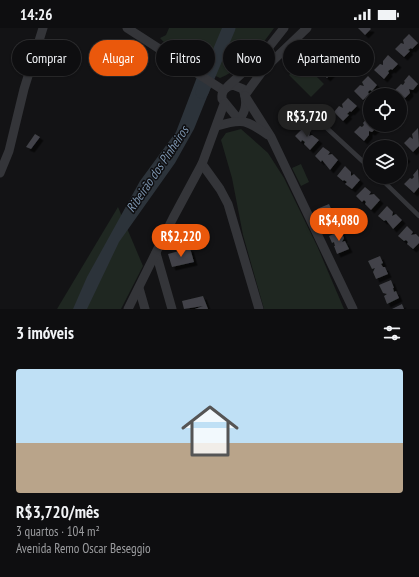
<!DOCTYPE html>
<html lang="pt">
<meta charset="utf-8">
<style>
:root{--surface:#0e0e10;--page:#171719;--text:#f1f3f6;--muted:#9b9c9f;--line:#2e2e30;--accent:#ea580c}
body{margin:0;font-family:"PT Sans Narrow",sans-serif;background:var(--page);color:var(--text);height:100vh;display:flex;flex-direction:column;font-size:15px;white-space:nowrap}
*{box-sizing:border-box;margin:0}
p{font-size:13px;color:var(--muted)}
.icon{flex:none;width:22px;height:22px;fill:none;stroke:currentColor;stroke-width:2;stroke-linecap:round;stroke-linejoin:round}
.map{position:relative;height:281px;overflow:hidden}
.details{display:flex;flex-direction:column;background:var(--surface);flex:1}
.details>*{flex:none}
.banner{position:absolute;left:12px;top:12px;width:395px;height:36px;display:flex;gap:8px}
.controls{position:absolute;left:363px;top:60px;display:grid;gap:8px}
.controls a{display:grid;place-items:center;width:44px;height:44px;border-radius:50%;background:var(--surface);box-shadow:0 1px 3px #0004,0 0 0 1px var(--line);font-size:20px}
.price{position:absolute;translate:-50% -34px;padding:0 9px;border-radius:14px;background:var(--accent);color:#fff;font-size:13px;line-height:26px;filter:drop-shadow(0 1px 2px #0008)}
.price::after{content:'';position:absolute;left:50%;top:24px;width:12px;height:9px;margin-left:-6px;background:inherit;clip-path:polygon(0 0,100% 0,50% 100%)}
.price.selected{background:#222;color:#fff}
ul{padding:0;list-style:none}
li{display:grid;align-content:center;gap:8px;height:212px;padding:0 16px}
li+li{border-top:1px solid var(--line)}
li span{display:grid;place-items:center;height:124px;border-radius:4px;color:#555}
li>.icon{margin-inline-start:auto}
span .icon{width:72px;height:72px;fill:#fffc;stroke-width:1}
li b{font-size:17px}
h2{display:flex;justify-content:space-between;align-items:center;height:48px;padding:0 16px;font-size:17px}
.chip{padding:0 14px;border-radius:18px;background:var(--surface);box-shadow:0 1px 3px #0004,0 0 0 1px var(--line);font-size:14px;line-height:36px}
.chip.selected{background:var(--accent);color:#fff}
.status{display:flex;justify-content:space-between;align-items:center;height:28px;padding:0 20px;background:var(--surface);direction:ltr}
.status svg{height:11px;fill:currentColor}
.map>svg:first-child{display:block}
</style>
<div class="status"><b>14:26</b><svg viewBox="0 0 49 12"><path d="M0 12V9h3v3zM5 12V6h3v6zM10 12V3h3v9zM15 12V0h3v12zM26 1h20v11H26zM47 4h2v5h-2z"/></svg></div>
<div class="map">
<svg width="419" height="281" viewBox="0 0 419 281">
<defs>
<filter id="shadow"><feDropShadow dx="3.5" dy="3.5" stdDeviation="0" flood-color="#0009"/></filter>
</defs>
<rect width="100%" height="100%" fill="#131315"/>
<g fill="#1f2721">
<path d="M169,0h105c-15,21 -29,39 -54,50 -21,-10 -45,-22 -60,-40l6,-3z"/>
<path d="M302,34l22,22 -13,13 -22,-22z"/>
<path d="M241,101l27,24 16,25 34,70 26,61h-80l-21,-74 -11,-57 -11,-38 5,-7z"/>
<path d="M301,136l8,18 -8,4 -9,-18z"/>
<path d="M118,179l25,59 -22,43h-64z"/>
</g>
<path fill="#2c333a" d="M197,49l14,10 -17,42 -19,34 -56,79 -32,67h-14l14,-32 53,-96 36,-49z"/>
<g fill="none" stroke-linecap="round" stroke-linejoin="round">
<path stroke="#2c333a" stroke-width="13" d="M202,64l27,-64"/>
</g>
<g fill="#424348" filter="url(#shadow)">
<path d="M358,0h12l1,1 -6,6z"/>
<path d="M409,6l9,9 -6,6 -1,-1 -3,2 2,1 -6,6 -9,-8 6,-6 3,1 -1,-4z"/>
<path d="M319,19l20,18 -12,13 -20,-18z"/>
<path d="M388,27l10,9 -6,6 -1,-1 -3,2 1,2 -5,6 -10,-9 6,-6 3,1v-4z"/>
<path d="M409,47l9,9 -5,6 -4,-1 1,4 -5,5 -10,-8 6,-6 2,1 2,-3 -1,-1z"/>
<path d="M368,48l9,9 -5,6 -2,-1 -2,2 1,2 -6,6 -9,-9 6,-6 4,1 -2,-4z"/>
<path d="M348,70l9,8 -6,6 -1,-1 -3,3 2,1 -6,6 -9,-9 5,-6 4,2 -1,-4z"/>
<path d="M368,89l2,8 8,1 -6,6 -3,-1v4l-5,6 -10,-9 6,-6 2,1 2,-2 -1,-2z"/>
<path d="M304,99l6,5 -1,4 3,-1 7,5 -9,10 -6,-6 1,-2 -3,-2 -1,2 -6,-6z"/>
<path d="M418,100l1,18 -6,6 -9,-9 6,-6 3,2 -1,-5z"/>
<path d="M35,106l5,3 -9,12 -5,-2z"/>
<path d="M323,119l7,5 -2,3 4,-1 6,6 -8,10 -8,-10 -1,2 -6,-6z"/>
<path d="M400,124l7,6 -6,6 -1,-1z"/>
<path d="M345,138l6,6v4l3,-2 6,6 -8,9 -7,-5 2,-2 -3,-2 -1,1 -6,-5z"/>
<path d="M418,141l1,18 -5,6 -10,-9 6,-6 2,1 2,-2 -1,-2z"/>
<path d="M365,159l6,5 -2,3 5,-1 6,6 -9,10 -6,-6 1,-2 -2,-2 -2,2 -6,-6z"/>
<path d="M329,176l3,7 -3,3h4l4,8 -12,5 -3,-7 2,-1 -7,-10z"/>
<path d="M387,178l6,6 -1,4 4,-2 6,6 -9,9 -7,-9 -2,1 -6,-5z"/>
<path d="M407,198l6,6 -2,3 5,-1 3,3v6l-6,6 -6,-5 1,-2 -2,-2 -2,1 -6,-5z"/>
<path d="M341,203l3,7 -2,4 3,-1 4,8 -12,5 -3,-8h1l-1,-4 -2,1 -3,-7z"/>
<path d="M190,220l4,14 -22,5 -4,-13z"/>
<path d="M380,228l3,7 -2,1 2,3h2l3,7 -12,5 -3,-7 2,-4 -3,1 -4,-8z"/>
<path d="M391,252l3,8h-1l1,4 2,-1 3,7 -12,6 -3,-8 3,-2 -4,-1 -4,-8z"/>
<path d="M203,268l5,13h-13l8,-3 -19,3 -2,-8z"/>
<path d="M402,276l2,5h-12z"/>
</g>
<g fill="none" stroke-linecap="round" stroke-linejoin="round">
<g stroke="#343539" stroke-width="4.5">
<path d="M314,85l4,7 52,48"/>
<path d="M379,149l40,39"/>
</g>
<g stroke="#343539" stroke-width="9">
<path d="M127,0l96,62"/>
<path d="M357,39l8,-9"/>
<path d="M233,57l10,4c4,12 4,21 -4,31l-17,-21c-1,-8 3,-12 11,-14z"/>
<path d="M228,58l37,-34 19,-24"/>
<path d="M245,67l19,-26 43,-41"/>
<path d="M245,68l26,41 82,172"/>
<path d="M217,98c26,-8 29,-6 51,9"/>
<path d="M202,136l18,25 8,15 31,105"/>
<path d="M0,145l9,-22 15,-62 19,-61"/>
<path d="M156,225l16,56"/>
<path d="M139,260l6,21"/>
<path d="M128,281l45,-91 29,-54 22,-60"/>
</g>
</g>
<g text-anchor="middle" stroke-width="3" stroke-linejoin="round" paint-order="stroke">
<g font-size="13" font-style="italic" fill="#7d95af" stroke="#0e0e10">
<text transform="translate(157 141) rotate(-56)" y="5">Ribeirão dos Pinheiros</text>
</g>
</g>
</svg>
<div class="controls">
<a><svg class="icon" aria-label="locate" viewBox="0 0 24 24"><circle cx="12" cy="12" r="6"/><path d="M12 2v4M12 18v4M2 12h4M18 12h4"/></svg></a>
<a><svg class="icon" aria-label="layers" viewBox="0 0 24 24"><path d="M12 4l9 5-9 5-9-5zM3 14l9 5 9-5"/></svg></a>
</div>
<b class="price selected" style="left:307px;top:110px">R$3,720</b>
<b class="price" style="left:339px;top:214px">R$4,080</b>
<b class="price" style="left:181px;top:230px">R$2,220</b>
<div class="banner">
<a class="chip">Comprar</a>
<a class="chip selected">Alugar</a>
<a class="chip">Filtros</a>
<a class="chip">Novo</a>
<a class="chip">Apartamento</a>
</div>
</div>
<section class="details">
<h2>3 imóveis<svg class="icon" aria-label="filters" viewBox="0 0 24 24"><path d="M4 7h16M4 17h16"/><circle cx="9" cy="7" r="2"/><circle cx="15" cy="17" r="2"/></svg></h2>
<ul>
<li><span style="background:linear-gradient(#bfe0f5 60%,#b9a48a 0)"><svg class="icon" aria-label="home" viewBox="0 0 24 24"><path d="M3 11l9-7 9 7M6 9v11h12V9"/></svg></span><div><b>R$3,720/mês</b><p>3 quartos · 104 m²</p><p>Avenida Remo Oscar Beseggio</p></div></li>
</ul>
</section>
